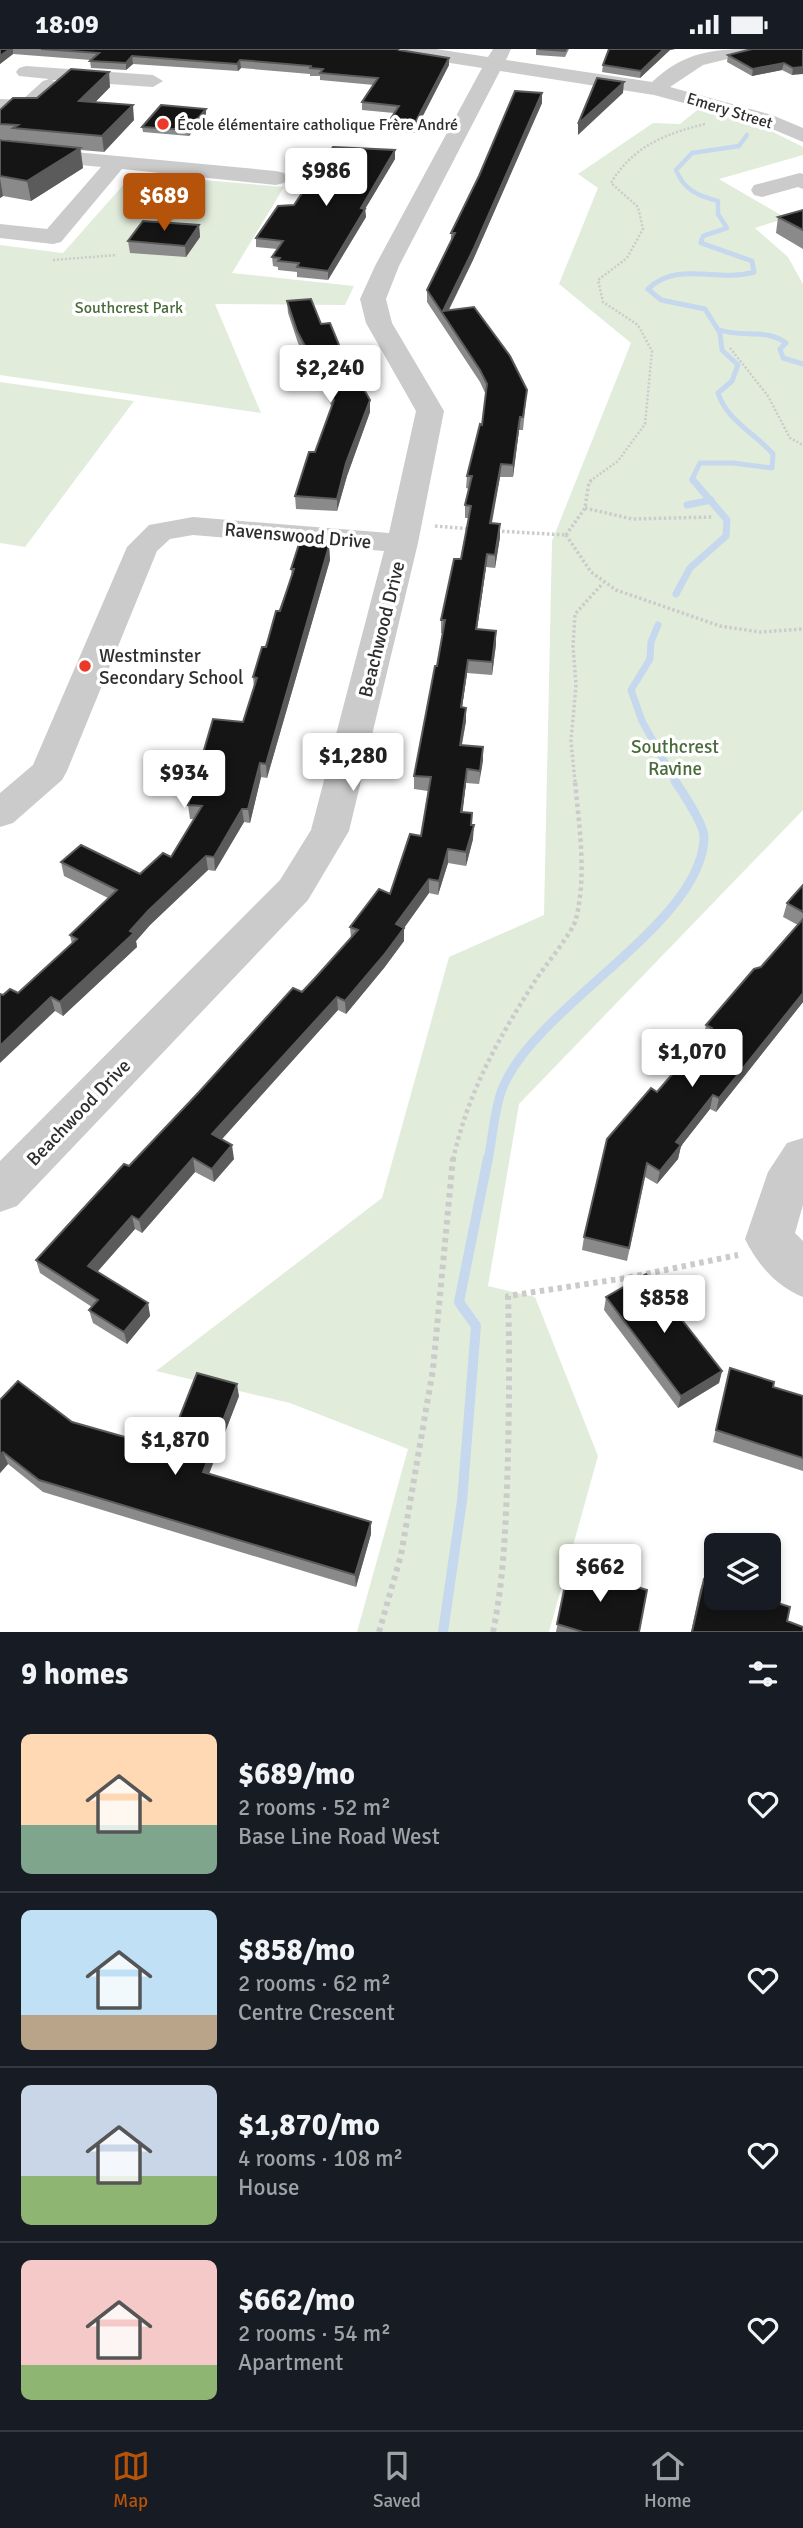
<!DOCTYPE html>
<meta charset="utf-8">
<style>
:root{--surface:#171b24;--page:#20242c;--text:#f1f3f6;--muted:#9ea1a6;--line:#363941;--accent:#b45309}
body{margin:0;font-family:Signika,sans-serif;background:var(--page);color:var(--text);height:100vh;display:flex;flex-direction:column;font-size:26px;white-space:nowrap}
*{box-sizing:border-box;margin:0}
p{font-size:23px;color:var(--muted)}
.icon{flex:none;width:38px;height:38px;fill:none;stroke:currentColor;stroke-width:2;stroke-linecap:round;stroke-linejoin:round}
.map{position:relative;height:1583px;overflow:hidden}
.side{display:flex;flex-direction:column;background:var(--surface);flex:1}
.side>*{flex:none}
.fabs{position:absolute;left:704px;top:1484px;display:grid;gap:14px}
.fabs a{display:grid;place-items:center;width:77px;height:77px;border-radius:10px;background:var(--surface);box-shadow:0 4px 10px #0003;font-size:35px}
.price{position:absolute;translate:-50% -60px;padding:0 16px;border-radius:7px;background:#fff;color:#222;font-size:23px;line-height:46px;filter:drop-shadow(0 2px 4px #0008)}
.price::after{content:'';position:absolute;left:50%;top:42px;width:21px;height:16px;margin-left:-10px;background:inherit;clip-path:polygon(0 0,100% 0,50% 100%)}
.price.selected{background:var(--accent);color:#fff}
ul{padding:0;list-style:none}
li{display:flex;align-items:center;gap:21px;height:175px;padding:0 21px}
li+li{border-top:2px solid var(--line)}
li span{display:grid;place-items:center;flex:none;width:196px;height:140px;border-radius:10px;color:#555}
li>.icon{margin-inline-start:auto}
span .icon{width:84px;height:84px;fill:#fffc;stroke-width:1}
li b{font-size:30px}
h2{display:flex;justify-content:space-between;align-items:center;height:84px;padding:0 21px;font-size:30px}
.status{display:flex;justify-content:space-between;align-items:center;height:49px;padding:0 35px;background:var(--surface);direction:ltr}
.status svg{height:19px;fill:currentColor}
.tab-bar{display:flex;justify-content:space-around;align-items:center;height:98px;border-top:2px solid var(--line);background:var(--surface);font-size:19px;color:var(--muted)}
.tab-bar a{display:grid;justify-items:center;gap:4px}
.tab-bar .selected{color:var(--accent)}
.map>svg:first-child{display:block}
</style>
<div class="status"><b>18:09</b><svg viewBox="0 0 49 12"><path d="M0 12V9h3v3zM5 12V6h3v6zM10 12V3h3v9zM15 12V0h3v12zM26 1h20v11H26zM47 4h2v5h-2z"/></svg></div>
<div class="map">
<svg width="803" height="1583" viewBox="0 0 803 1583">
<rect width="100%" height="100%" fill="#fff"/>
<g fill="#e2ecdb">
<path d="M701,58l62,20 40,20v8l-84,24 67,39 -31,10 33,29 15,27v526l-284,294 -31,182 47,11 63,159 -49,176h-192l51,-183 -118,-46 -134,-32 226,-173 67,-241 95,-42 8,-374 79,-198 -72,-59 39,-96 -20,-14 75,-51 27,1z"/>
<path d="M133,125l151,13 -52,86 122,13 -9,19 -130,-1 46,109 -261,-38v-130l63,8z"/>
<path d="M0,333l134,19 -109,146 -25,-4z"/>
</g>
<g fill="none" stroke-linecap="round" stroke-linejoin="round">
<path stroke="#c6d8ed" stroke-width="4.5" d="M701,192l2,-5 24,-8 -9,-14v-13c-20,-5 -34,-11 -42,-31l16,-17 47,-7 8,-11"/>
<g stroke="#c6d8ed" stroke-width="5">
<path d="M720,281c23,8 46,-2 66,13l-6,6 3,9 20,6"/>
<path d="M694,432l-2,-2 8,-16h33l39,5 1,-14c-18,-21 -46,-33 -55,-61l14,-12 6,-16 -16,-15 -2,-17 -15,-24 -44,-9 -13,-11c31,-29 69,-6 106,-17l-2,-11 -51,-18 1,-3"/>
</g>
<g stroke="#c6d8ed" stroke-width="7">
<path d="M687,456l24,-5"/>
<path d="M676,545l14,-26 36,-32 1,-16 -34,-40"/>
<path d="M658,576l-7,17 -1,17 -19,31 11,31 34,61"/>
</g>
<path stroke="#c6d8ed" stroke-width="9" d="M488,1111c5,-23 6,-52 15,-73 33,-81 200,-164 201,-250 0,-13 -21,-44 -29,-56"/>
<path stroke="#c6d8ed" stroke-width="10" d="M443,1583l19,-131 14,-175 -17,-24 29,-144"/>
<g stroke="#cbcbcb" stroke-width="2.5" stroke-dasharray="2 2" stroke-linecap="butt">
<path d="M53,211l64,-5"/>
<path d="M730,299l38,48 22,42 13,7"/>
<path d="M590,432l28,-20 27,-37 7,-73 -14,-26 -35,-23 -5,-22 29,-22 16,-29 -5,-22 -27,-24c22,-37 54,-49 94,-59"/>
</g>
<g stroke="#cbcbcb" stroke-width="3.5" stroke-dasharray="2.5 2.5" stroke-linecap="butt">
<path d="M585,459l47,11 80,-2"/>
<path d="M435,477l36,3"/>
<path d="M497,482l69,4"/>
<path d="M566,486l19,-27 4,-26 3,-2"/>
<path d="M566,486l25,37 25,18 104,36 40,6 43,-3"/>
<path d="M575,733l-4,-41 5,-56 -3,-39 2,-32 28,-31"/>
</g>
<path stroke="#cbcbcb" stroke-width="4.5" stroke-dasharray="3.5 3.5" stroke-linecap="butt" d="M453,1111c15,-68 45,-121 82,-179 9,-14 38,-49 41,-62 11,-45 3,-93 -1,-138"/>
<g stroke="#cbcbcb" stroke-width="6" stroke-dasharray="4.5 4.5" stroke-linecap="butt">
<path d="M379,1583l22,-77 32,-186 20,-211"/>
<path d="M493,1583c10,-48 12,-95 14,-143 2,-65 3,-129 1,-193l118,-18 112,-23"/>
</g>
<g fill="#cbcbcb" fill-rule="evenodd">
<path d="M390,0h46l52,8 5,-8h18l-5,11 146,22c32,-30 60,-33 102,-33l-2,4 -49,12 -33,22 102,28 31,13v14l-45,-19 -104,-28 -154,-24 -101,195 -13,33 6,24 52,88 -26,132 -69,288 -41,69 -291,306 -17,6v-51l280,-281 31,-50 73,-279 -191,-16 -23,4 -13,12 -90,220 -5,9 -49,43 -13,4v-34l33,-28 94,-218 22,-22 44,-8 196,16 27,-122 -50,-88 -6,-24 15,-33 107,-198 -83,-13z"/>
<path d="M26,17l127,9 10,6 -10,6 -101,-7 8,5 -26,25 -34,1v-12l22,1 21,-19 6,-2 -30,-3 -3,-4 3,-4z"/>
<path d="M0,96l276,26 8,2 3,5 -3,5 -8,2 -154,-16 -61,73 -8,2 -53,-6v-14l47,5 54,-62 -101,-10z"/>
<path d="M800,124l3,1v15l-5,-2 -36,10 -8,-2 -3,-5 3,-5z"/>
<path d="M803,1089v67l-8,28 8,8v56c-26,-10 -46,-33 -58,-58l23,-67 19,-29z"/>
</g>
</g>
<g fill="#8a8a8a">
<path d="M0,0h397l52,16 -35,68 -26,-2v-8l6,-10 -32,-3v-8l12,-17 -54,-5v-4h-10v-2l-69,-6 -3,3 -105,-7 -7,6 -35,-2 -1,-7 1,-1 -78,-6 -13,10z"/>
<path d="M536,0h33l-4,8 -29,-2z"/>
<path d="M609,0h66l-5,1 -30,28 -38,-6 1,-7z"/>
<path d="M803,0l-11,26 -10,-5 -30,6 -25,-14 1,-7z"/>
<path d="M110,38l-15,15 39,18 -30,32 -23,-2 2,18 -52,33 -28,-5 -3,2v-58l16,2v-1l-16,-2v-29l37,-12z"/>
<path d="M542,44v10l-69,157 -24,50 78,80 -4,40h-4l-6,47h-13l-8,46 8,1v13l-5,31 -9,-1 -9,62 19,15 -4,31 -25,-2 -5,34 4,14 -4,24 21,2 -4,37 -13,-1 -4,29 10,1v12l1,14 -7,27 -18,-3 -10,32 -9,-2 -25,35v13l-20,27 -38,46 -8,-4 -117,130 13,19 -20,23 -19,-10 -53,61 -7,-4 -38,43 51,31 2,13 -23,28 -34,-21 -4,-13 3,-3 -52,-34 -4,-13 266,-268 49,-54 -1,-11 40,-33 31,-58 7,-45 -14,-2v-13l23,-110 6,-33h-2v-13l20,-61 8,-41h-4v-13l4,-16 -3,-1 1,-12 15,-51 4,-30 -6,-13 -53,-80v-12l24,-48v-9z"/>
<path d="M206,65l-17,22 -46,-4 -1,-5z"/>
<path d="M395,110l-30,50 1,8 -38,63 -31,-3v-5l-19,-2v-3l-5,-1 -1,-9 5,-8 -21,-2v-9l38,-33z"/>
<path d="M803,161v39l-27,-16 2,-16z"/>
<path d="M199,176l1,12 -14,20 -56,-4 -2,-12z"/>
<path d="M287,252l34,23 18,21 31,55v12l-23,64 -10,35 -41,-2 -1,-13 20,-44 17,-45 -34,-64 -10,-30z"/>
<path d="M329,497l1,14 -63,218 -6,-1 -11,46 -6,-1 -29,49 -7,-1 -58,55 -14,16 1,6 -74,69 -8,-5 -52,-16 15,-2 54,-49 -2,-9 38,-37 -44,-22 -3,-14 79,12 31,-17 23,-38h-4l-2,-14 55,-83 11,-34 -1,-11 39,-101 -1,-7z"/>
<path d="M803,836v117l-87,110 -6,-3 -29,37 -3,13 -21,25 -12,-7 -18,84 -45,-11 2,-13 73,-145 46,-54 3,-13 55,-58 37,-42 -15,-8 4,-14z"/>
<path d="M606,1248l116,74 -3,12 -41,25 -74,-98z"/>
<path d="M730,1319l43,19 30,9v75l-90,-29z"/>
<path d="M239,1347l-30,78 162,48v12l-15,53 -313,-95 -35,-28 -8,9v-73l72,22 95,27z"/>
<path d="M569,1517l70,66h-83z"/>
<path d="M704,1530l83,42 16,11h-112l9,-42z"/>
</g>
<g fill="#5b5b5b">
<path d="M10,0h3v5l-13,10v-8z"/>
<path d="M664,0h11l-5,1 -30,28 1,-7z"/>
<path d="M132,7l1,8 -7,6v-7z"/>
<path d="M449,9v7l-35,68v-8z"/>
<path d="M240,11l1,8 -3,3 -1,-7z"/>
<path d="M784,14l-2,7 -30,6 1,-7z"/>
<path d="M803,18v7l-11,1 1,-7z"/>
<path d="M109,23l1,15 -29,30 -2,-16z"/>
<path d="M624,33l-1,11 -45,42v-11z"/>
<path d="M542,44v10l-69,157 -28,57 -2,-6z"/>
<path d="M133,56l1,15 -30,32 -2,-16z"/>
<path d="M206,60v5l-17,22 -1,-6z"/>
<path d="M80,99l3,20 -52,33 -4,-20z"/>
<path d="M395,101v9l-30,50 1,8 -38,63v-9l33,-63z"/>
<path d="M0,129l3,18 -3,2z"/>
<path d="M199,176l1,12 -14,20 -1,-11z"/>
<path d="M370,351v12l-23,64 -10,35v-12l9,-36z"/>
<path d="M520,368l-1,13 -6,47v-12z"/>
<path d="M501,415l-1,13 -11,59 1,-13z"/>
<path d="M500,475v13l-5,31v-13z"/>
<path d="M329,497l1,14 -63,218 -1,-14z"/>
<path d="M487,505l-1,13 -11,75 1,-13z"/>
<path d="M496,582v13l-4,31v-13z"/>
<path d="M468,611l-1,13 -7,48 1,-14z"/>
<path d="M466,659v13l-7,37 1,-13z"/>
<path d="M483,698v14l-4,23 1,-13z"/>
<path d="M260,714l1,14 -11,46 -2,-14z"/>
<path d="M467,720l-1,14 -5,43v-14z"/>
<path d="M242,760l2,13 -29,49 -1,-14z"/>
<path d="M474,776l-1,14 -7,27v-14z"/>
<path d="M448,800v14l-10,32 1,-14z"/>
<path d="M206,807l2,14 -58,55 -14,16 1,6 -74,69 -3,-14 88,-91z"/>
<path d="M429,830v14l-25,35v13l-20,27 -38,46 -1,-13 51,-77z"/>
<path d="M803,944v9l-87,110 3,-14z"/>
<path d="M51,948l4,14 -55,52v-17z"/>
<path d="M337,948l1,13 -124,138 -2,-14z"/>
<path d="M713,1046l-3,14 -29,37 -3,13 -21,25 3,-13 16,-29z"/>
<path d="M232,1096l2,14 -20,23 -2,-13z"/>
<path d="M193,1109l2,14 -53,61 -3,-13z"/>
<path d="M132,1167l3,13 -44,50 -3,-13z"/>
<path d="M148,1254l2,13 -23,28 -3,-12z"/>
<path d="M722,1322l-3,12 -41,25 3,-12z"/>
<path d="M237,1335l2,12 -34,88 -2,-12z"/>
<path d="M3,1403l5,12 -8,9v-18z"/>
<path d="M371,1473v12l-15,53 -1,-12z"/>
</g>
<g fill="#151515" stroke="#5b5b5b" stroke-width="2">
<path d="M0,0h10l-10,7z"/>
<path d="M41,0h356l2,1 50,8 -35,67 -26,-2 11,-17 -37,-4 16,-24 -58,-5 3,-4 -13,-1 1,-2 -71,-6 -3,4 -105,-8 -6,7 -36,-2 9,-8z"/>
<path d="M538,0h28l-1,2z"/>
<path d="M609,0h55l-23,22 -38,-6z"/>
<path d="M752,0h51v18l-10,1 -9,-5 -31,6 -25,-14z"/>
<path d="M71,20l38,3 -30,29 54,4 -31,31 -89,-8 5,-3 -18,-1v-14l13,-12h24z"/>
<path d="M597,29l27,4 -46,42z"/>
<path d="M515,42l27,2 -68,155 -31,63 31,-4 36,49 17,34 -4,27h-3l-7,48 -12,-1 -11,59 10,1 -5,31 -8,-1 -11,75 20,2 -4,31 -24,-2 -7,47 5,1 -6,37 23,2 -3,24 -13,-2 -6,43 11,1 -1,12h3l-8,27 -18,-3 -9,32 -10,-2 -33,45 8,4 -20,27 -39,46 -8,-4 -125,137 20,11 -20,24 -19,-11 -54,62 -7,-4 -44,50 60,37 -24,29 -35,-22 9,-10 -62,-40 88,-96 5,2 70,-74 94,-104 9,4 14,-15 42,-47 -8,-3 29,-38 11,5 20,-60 11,2 10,-59 -17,-1 21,-110h2l8,-46h-4l13,-61h7l10,-53 -6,-1 7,-29h-5l13,-52 2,1 5,-41 -7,-14 -53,-80 28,-57h-4l28,-57z"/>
<path d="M161,56l45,4 -18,21 -46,-3z"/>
<path d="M0,91l80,8 -53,33 -27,-5z"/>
<path d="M333,98l62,3 -34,58 4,1 -37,62 -31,-4 2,-4 -21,-2 2,-3 -8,-1 11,-16 -27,-3 22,-32 16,-1z"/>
<path d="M803,161v20l-25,-13z"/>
<path d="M143,172l56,4 -14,21 -57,-5z"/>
<path d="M311,250l10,25 9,-1 9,22 31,55 -24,63 -9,36 -42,-3 14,-44h6l19,-52 -37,-69 -10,-30z"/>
<path d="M299,495l30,2 -63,218 -6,-1 -12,46h-6l-28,48 -8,-1 -58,55 -18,20 4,2 -74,69 -9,-5 -51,49v-52l3,1 7,-6 8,4 59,-54 -7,-4 47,-45 -56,-28 20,-17 59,29 23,-21 8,4 31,-51 -14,-1 25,-86 30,3 14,-44 -4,-1 9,-30h4l10,-36h4l14,-42h-3z"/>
<path d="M803,836v27l-16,-9z"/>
<path d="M803,870v74l-84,105 -6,-3 -37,47 5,3 -21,26 -13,-8 -18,85 -45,-11 23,-98 44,-51 6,4 55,-64 -6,-3 48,-56 7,-2z"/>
<path d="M646,1225l76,97 -41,25 -75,-99z"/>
<path d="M730,1319l44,14 -1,5 30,9v62l-87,-28z"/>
<path d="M197,1324l40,11 -34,88 168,50 -16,53 -316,-95 -36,-28 -3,3v-55l18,-19 54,41 95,27z"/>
<path d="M569,1517l78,24 -8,42h-56l-26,-8z"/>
<path d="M704,1530l12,4v15h46l28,9 -3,14 16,6v5h-111z"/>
</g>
<g fill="#eb392a" stroke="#fff" stroke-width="2.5">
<circle cx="163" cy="75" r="7"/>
<circle cx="85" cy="617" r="7"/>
</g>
<g text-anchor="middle" stroke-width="7" stroke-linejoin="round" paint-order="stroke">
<g font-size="16" fill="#2e2e2e" stroke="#fff">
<text transform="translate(730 61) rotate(17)" y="6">Emery Street</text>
</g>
<g font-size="16" fill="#2e2e2e" stroke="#fff" text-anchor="start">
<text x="177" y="81">École élémentaire catholique Frère André</text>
</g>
<g font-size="16" fill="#496b3a" stroke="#fff">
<text x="129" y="264">Southcrest Park</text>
</g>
<g font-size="19" fill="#2e2e2e" stroke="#fff">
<text transform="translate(298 486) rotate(5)" y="7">Ravenswood Drive</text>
<text transform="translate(381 580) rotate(-76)" y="7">Beachwood Drive</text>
<text transform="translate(78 1063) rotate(-46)" y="7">Beachwood Drive</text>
</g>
<g font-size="19" fill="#2e2e2e" stroke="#fff" text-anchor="start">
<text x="99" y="613">Westminster<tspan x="99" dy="22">Secondary School</tspan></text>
</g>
<g font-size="19" fill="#496b3a" stroke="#fff">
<text x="675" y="704">Southcrest<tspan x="675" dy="22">Ravine</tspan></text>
</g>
</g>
</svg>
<div class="fabs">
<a><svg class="icon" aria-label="layers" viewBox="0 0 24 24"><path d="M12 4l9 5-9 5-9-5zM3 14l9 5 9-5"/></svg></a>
</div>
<b class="price" style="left:326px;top:159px">$986</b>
<b class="price selected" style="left:164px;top:184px">$689</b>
<b class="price" style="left:330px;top:356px">$2,240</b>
<b class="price" style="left:353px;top:744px">$1,280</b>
<b class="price" style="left:184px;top:761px">$934</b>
<b class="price" style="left:692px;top:1040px">$1,070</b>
<b class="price" style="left:664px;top:1286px">$858</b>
<b class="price" style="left:175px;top:1428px">$1,870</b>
<b class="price" style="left:600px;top:1555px">$662</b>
</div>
<section class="side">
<h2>9 homes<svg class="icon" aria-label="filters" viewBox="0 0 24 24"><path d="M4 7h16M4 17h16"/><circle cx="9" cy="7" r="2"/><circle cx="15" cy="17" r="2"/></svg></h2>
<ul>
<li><span style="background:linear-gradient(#ffd9b3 65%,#7fa58c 0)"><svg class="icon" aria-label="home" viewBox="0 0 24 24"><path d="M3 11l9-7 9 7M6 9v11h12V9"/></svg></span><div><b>$689/mo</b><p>2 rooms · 52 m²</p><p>Base Line Road West</p></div><svg class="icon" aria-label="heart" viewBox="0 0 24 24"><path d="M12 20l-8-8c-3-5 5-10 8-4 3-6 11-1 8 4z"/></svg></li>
<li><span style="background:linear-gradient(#bfe0f5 75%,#b9a48a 0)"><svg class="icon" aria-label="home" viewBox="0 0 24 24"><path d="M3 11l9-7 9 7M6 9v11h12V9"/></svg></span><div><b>$858/mo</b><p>2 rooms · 62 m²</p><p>Centre Crescent</p></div><svg class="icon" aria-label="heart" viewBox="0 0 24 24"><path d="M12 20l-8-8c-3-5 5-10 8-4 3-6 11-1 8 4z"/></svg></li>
<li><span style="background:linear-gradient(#c9d6e8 65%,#8fb573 0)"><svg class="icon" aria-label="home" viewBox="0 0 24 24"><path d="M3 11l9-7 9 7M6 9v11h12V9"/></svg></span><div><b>$1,870/mo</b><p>4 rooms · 108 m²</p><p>House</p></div><svg class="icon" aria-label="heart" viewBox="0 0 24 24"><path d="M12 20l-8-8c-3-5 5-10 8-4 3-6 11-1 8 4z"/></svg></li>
<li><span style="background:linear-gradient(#f6c9c9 75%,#8fb573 0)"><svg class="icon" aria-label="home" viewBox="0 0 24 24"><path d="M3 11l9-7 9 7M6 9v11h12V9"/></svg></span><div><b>$662/mo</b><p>2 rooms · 54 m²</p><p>Apartment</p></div><svg class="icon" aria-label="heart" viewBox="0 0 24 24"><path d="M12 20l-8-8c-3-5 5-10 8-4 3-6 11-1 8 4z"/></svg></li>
</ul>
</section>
<nav class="tab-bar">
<a class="selected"><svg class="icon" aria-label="map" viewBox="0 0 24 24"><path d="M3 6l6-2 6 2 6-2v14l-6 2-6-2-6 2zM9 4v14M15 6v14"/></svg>Map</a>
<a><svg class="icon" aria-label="saved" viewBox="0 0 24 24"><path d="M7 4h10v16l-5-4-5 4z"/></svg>Saved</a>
<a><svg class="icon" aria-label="home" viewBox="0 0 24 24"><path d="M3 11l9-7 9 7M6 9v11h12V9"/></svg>Home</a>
</nav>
